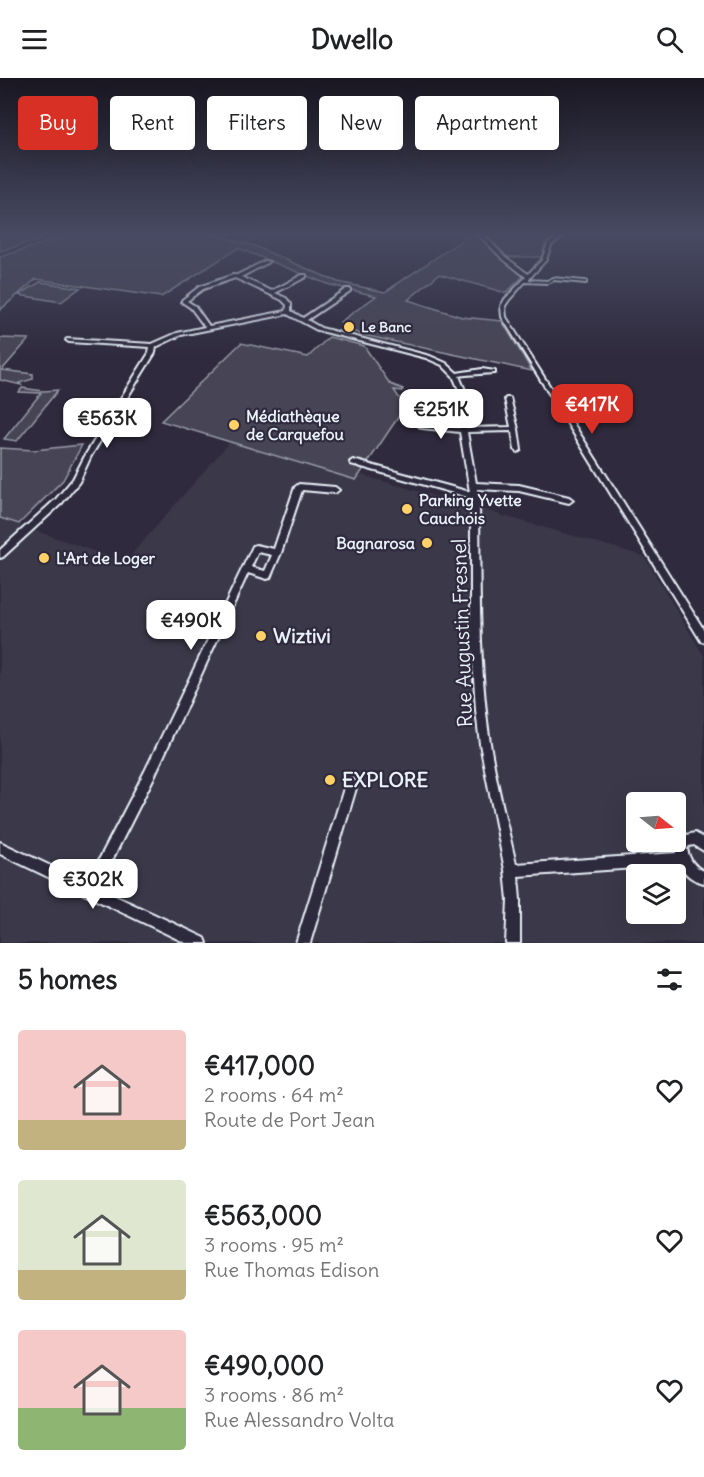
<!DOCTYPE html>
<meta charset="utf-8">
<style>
:root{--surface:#fff;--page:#f2f2f2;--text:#202124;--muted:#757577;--accent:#d93025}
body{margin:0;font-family:Delius,sans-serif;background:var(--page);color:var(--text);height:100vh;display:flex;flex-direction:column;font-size:22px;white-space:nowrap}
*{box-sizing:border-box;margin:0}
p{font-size:20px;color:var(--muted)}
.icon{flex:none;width:33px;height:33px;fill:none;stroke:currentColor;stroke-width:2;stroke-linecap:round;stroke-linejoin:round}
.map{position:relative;height:865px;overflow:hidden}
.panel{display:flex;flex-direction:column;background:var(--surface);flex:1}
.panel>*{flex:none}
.banner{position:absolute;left:18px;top:18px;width:669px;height:54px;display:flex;gap:12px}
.needle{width:39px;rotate:107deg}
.buttons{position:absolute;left:626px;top:714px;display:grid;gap:12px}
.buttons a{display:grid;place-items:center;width:60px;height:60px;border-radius:6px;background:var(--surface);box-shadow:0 6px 24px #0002;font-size:30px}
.price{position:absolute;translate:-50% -51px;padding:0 14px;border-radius:12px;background:#fff;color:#222;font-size:20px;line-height:39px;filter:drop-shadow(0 2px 3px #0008)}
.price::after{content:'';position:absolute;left:50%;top:36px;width:18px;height:14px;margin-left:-9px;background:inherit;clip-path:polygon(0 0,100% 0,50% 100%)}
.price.selected{background:var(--accent);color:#fff}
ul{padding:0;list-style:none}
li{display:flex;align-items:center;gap:18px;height:150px;padding:0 18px}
li span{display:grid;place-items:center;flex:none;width:168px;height:120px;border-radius:6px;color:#555}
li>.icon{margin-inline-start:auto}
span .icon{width:72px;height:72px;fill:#fffc;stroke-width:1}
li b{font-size:26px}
h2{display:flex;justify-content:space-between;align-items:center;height:72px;padding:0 18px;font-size:26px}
.chip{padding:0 21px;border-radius:6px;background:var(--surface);box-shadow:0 6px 24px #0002;font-size:21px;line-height:54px}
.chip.selected{background:var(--accent);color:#fff}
header{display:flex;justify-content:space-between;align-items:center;height:78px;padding:0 18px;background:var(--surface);font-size:27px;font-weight:800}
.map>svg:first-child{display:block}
</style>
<header><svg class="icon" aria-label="menu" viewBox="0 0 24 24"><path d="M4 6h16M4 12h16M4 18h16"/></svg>Dwello<svg class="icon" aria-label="search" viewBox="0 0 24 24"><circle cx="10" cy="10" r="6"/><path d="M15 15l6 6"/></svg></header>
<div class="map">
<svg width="704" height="865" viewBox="0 0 704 865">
<rect width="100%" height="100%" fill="#2f2a3d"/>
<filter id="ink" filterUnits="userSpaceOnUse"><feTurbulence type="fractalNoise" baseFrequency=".0167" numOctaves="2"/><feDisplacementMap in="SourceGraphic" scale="12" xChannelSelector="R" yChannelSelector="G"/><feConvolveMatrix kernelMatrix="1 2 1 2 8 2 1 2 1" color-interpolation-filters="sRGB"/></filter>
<g filter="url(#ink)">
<path fill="#3b3749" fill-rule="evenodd" d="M233,360l411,118 60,100v287h-704v-425l125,44zM636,724h39v40h-39zM636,796h39v40h-39z"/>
<g fill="#464455" stroke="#979aa6" stroke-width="1.5">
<path d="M0,157h55l-55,16z"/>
<path d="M70,157h146l38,11 84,36 47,10 80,-54 13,-3 45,41 -17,17 -67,-19 -31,26 54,17 40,4 30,50 -169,-36 -13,-5 -10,-8 36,-26 -49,-12 -89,-36 -77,49 -125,-18 -36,31v-53z"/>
<path d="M483,157h75l-14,10 -2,12h-35z"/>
<path d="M40,204l40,6 -19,14 -42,-7z"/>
<path d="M329,259l35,9 26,38 13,5 -1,2 -8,-1 11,17 -49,73 -195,-59 80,-78 67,14z"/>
<path d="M0,260l29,1 -27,31 31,4v5l-14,4 2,2 -21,-5z"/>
<path d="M22,310l21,3 15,-1 -41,51 -13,-2 37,-46 -22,-1z"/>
<path d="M82,367l-19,35 -44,44 -19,-6v-70l34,2z"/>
</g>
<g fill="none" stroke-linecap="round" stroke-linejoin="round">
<g stroke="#e8f1f8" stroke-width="4">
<g id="minor">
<path d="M479,157h5l20,21 24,18 14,-14 6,-17 12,-8h5l-14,10 -5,15 -18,20 19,1 6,-3 31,3h2v2l-32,-3 -6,3 -23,-1 -16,18 -4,6 1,11 198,313v12l-3,-1 -199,-324 -1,-11 4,-7 21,-22 -24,-19z"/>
<path d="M265,183l4,1 -28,15 31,14 30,-16h4v2l-31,16 11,5 5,6v7l12,7 43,-29h4v2l-43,29 14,8 109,28 16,7 11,10 25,-4 13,2v2c-13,1 -23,1 -36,3l9,21 -2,31 45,-1 -6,-28 1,-1h4l8,31 3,21 -3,2 -3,-2 -3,-19 -45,1 9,51 43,2 50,12 4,3 -4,3 -50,-12 -42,-2 2,11c1,81 -1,163 11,243 6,40 17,81 26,121l160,-11 -1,-5 7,-12 13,-3 9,5v13l-10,-6 -5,1 -2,3c2,10 7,18 17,22v12c-11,-3 -18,-7 -24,-18l-162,11 2,24v43h-14l2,-43 -3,-30 -25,-126 -4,-34 -5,-80v-132l-120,-34 -1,-2 3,-2 117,32 -10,-60 -38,-4 -3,-2 3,-2 38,4 2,-31 -9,-21 -11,-11 -16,-7 -109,-28 -30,-16 -106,21 -25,12 -1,6 -64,103 -12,26 -17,21 -59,54 -3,1v-8l56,-51 17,-20 13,-25 63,-101 1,-6 -81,-5 -3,-2 1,-1 85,5 25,-11 28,-6 -14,-19 -9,-6v-2l17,-13 34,-12h4zM235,200l47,22 5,5 -1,6 -77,15 -14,-20 -8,-5 16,-12z"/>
<path d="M299,406l36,3 4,3 -4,3 -33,-3 -21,63 -11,25 -3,1 -19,-6 -95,206 -55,109 107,50 2,5h-21l-186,-89v-12l87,41 58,-112 108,-225 3,-1 18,4 21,-62zM258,474l14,3 -7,16 -14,-4z"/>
<path d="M351,701l4,2 2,4 -47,158h-14l49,-158 2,-4z"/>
</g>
</g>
<use href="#minor" fill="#2f2a3d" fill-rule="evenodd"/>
</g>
</g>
<linearGradient id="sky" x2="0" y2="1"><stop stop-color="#1a1722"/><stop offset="0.56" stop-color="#474a62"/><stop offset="1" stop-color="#474a62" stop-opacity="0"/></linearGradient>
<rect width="704" height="279" fill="url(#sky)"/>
<g fill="#ffd166" stroke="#2f2a3d" stroke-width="2">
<circle cx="349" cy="249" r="6"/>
<circle cx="234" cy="347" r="6"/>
<circle cx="407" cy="431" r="6"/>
<circle cx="427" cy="465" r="6"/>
<circle cx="44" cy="480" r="6"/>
<circle cx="261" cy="558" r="6"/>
<circle cx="330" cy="702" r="6"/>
</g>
<g text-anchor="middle" stroke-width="4.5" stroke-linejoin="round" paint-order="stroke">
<g font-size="14" font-weight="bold" fill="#e8f1f8" stroke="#2f2a3d" text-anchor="start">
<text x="361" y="254">Le Banc</text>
</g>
<g font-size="16" font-weight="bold" fill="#e8f1f8" stroke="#2f2a3d" text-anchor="start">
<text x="246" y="344">Médiathèque<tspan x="246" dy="18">de Carquefou</tspan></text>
<text x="419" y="428">Parking Yvette<tspan x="419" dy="18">Cauchois</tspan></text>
<text x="415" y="471" text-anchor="end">Bagnarosa</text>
<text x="56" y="486">L'Art de Loger</text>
</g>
<g font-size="20" fill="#e8f1f8" stroke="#2f2a3d">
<text transform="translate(462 555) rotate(-92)" y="7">Rue Augustin Fresnel</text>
</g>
<g font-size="20" font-weight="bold" fill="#e8f1f8" stroke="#2f2a3d" text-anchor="start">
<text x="273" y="565">Wiztivi</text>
<text x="342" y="709">EXPLORE</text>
</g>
</g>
</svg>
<div class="buttons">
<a><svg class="needle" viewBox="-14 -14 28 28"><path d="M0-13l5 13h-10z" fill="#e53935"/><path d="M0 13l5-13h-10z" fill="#757577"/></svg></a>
<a><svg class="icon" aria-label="layers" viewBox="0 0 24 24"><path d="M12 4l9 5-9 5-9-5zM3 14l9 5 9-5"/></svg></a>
</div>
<b class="price selected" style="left:592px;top:357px">€417K</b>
<b class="price" style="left:441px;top:362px">€251K</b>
<b class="price" style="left:107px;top:371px">€563K</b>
<b class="price" style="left:191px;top:573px">€490K</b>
<b class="price" style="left:93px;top:832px">€302K</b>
<div class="banner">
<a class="chip selected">Buy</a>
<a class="chip">Rent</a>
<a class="chip">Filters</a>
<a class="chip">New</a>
<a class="chip">Apartment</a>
</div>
</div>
<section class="panel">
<h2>5 homes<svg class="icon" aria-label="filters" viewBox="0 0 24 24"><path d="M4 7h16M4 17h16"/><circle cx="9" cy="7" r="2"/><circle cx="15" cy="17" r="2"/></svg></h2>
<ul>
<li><span style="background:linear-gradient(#f6c9c9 75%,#c2b280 0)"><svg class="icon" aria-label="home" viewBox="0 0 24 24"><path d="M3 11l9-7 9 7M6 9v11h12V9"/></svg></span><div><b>€417,000</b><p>2 rooms · 64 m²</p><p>Route de Port Jean</p></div><svg class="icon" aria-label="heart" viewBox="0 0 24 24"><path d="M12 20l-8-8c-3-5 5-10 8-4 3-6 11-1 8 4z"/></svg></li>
<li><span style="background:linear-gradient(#dfe7d0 75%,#c2b280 0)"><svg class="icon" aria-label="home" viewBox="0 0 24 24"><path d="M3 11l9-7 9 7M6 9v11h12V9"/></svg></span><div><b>€563,000</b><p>3 rooms · 95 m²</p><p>Rue Thomas Edison</p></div><svg class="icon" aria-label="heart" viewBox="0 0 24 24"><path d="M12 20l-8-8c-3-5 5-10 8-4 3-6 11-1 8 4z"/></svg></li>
<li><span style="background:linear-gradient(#f6c9c9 65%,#8fb573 0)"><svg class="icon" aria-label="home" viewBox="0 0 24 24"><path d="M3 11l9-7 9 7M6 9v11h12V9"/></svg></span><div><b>€490,000</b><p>3 rooms · 86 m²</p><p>Rue Alessandro Volta</p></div><svg class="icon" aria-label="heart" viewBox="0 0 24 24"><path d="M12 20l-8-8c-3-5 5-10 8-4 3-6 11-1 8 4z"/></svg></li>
</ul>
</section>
